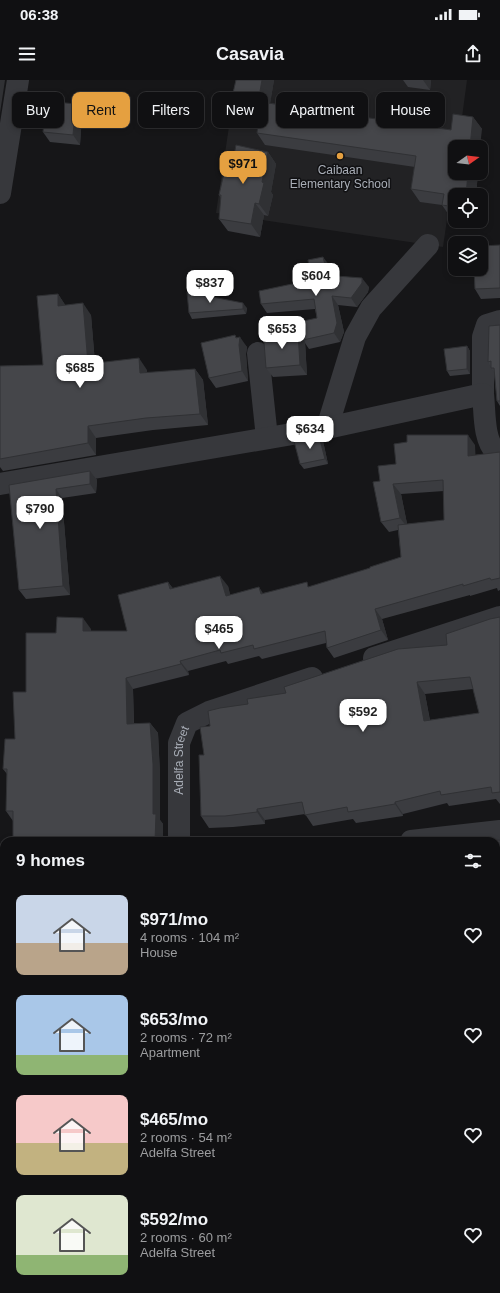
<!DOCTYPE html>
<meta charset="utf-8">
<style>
:root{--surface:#101012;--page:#1e1e20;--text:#f1f3f6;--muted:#9c9d9f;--line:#303032;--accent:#e5a040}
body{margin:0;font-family:Helvetica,sans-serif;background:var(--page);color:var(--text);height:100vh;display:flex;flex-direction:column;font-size:15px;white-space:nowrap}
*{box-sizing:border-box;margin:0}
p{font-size:13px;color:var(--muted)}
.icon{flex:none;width:22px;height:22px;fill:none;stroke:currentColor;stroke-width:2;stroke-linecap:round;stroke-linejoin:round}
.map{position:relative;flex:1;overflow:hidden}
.sheet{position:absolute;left:0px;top:757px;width:500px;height:456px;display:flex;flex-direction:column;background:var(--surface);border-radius:12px 12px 0 0;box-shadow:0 2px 6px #0003,0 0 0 1px var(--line)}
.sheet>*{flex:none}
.guide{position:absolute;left:12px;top:12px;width:476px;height:36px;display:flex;gap:8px}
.needle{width:26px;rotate:76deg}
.fabs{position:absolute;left:448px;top:60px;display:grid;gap:8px}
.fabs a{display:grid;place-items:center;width:40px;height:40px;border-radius:8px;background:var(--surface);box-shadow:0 2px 6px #0003,0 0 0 1px var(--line);font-size:20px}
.price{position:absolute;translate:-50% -34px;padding:0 9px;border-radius:8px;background:#fff;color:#222;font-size:13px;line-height:26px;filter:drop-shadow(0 1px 2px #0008)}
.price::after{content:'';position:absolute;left:50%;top:24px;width:12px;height:9px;margin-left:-6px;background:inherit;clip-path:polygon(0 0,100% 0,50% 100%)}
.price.current{background:var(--accent);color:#111}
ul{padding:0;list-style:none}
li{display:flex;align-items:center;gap:12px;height:100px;padding:0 16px}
li span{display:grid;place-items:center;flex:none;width:112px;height:80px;border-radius:8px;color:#555}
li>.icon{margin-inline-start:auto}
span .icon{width:48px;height:48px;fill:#fffc;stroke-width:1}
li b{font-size:17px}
h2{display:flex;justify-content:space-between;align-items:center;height:48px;padding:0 16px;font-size:17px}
.chip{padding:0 14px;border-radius:8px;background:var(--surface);box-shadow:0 2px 6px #0003,0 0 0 1px var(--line);font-size:14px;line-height:36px}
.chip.current{background:var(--accent);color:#111}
.status{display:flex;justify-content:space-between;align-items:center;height:28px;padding:0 20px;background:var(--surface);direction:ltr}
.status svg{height:11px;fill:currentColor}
header{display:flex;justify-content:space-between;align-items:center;height:52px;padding:0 16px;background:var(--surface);font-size:18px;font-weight:700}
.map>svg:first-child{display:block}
</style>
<div class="status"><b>06:38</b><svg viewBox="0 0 49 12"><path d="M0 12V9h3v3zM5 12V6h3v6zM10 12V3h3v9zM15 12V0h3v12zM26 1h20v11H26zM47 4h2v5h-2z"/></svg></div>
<header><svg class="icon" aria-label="menu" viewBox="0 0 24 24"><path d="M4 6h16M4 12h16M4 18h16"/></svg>Casavia<svg class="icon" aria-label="share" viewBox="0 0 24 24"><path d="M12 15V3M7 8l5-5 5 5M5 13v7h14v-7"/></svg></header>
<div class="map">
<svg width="500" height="1213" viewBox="0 0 500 1213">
<rect width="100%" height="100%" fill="#161618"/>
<path fill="#222224" d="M236,0h231l-9,67h-3v17l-12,83 -227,-34z"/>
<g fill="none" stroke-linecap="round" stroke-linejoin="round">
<g stroke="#37383c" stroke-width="22">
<path d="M0,113l18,-113"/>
<path d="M258,273l9,85"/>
<path d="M483,314v-57l4,-12 13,-4"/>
<path d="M327,348l28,-91 16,-29 57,-63"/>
<path d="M0,404l327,-56 156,-34c2,17 0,46 13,58l4,-1"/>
<path d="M374,578l126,-41"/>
<path id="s1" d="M179,761v-98l8,-20 22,-11 103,-34"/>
<path d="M411,761l89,-10"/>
<path d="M496,930l4,-1"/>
<path d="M0,984l4,-1"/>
<path d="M496,1200h4"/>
<path d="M416,1213l20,-4"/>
</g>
</g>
<g fill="#3b3c40" fill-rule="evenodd">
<path d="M236,0h38l-4,23 181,27 22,-13 9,12 -27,44h23l-2,22h-21v23h-4l-9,-13 -22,-3 -9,-13 4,-22 -150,-22 -8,-12 3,-24 -17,-2 -10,-14z"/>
<path d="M403,0h28l-1,10 -22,-3z"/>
<path d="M82,34l-2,31 -30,-3 -7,-10z"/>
<path d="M268,72l8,12 -5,28 2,3 -5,21 -4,-1 -4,22 -32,-6 -9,-12 2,-21 -2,-3 11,-20z"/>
<path d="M500,165v53l-19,1 -6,-10z"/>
<path d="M330,186l2,10 37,11 -1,5 -11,15 -19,-2 6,27 -4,10 -31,7 -6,-9 14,-22 -2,-9 -48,4 -6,-9 50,-24z"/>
<path d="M58,214l7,11 26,10 4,48 52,7v3l48,-4 8,11 5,45 -55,5 -57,8v17l-93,16 -3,-4v-101l43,-1z"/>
<path d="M247,228l-1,6 -54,5 -3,-6z"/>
<path d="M500,245v81l-3,-5 -3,-29 -6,-10z"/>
<path d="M298,253l7,9 2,33 -34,2 -7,-9 -2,-26z"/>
<path d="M237,258l10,9 -1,7 2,27 -32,7 -7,-10z"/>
<path d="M467,266l3,5v23l-20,2 -3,-5z"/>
<path d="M323,361l5,23 -24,5 -4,-5z"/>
<path d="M475,365v10l25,-3v138l-2,1 -1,-3 -27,8v-1l-88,24 6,21 -54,18 -7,-10 -1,-5 -64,16 -3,-3 -31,8 -2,-3 -38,10 1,4 -56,14 1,34h16l8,10 2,41v46l3,4v17h-150v-20l-7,-10 1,-37 -4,-5 12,-30 11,-47 30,-59 35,-4v2h36l41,-49 5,7 55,-3 2,9 33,-2 47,-6 60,-19 31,-11 -3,-27 -9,2 -8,-10 -1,-41 16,-17zM444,411v29l-37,4 -6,-30z"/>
<path d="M90,391l7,9 -1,13 -34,5 8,97 -44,4 -7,-9 -10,-105z"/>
<path d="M500,537v187l-4,-5 -47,7 -2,-3 -44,11v2l-47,7 -3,-4 -40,7 -8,-12 -40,6v4l-32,3 -24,1 -8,-12 3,-61 6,-29 38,-22 38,-11 161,-48zM473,609l6,24 -49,7 -5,-26z"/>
<path d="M500,760v145h-4v-144z"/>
<path d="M4,877v78h-4v-54h3z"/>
<rect x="496" y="949" width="4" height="239"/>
<path d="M249,1209h85v4h-83z"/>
</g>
<g fill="#303134">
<path d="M0,0h5l-5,33z"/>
<path d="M262,0h12l-5,31 -10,-14z"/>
<path d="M423,0h8l-1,10z"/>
<path d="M76,24l6,10 -2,31 -7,-10z"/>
<path d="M473,37l9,12 -2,18h-10z"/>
<path d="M268,72l8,12 -5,28 2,3 -5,21 -9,-12 3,-22z"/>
<path d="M468,93h10l-2,22h-10z"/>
<path d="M255,123l9,12 -4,22 -9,-13z"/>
<path d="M323,177l7,9 4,20 -6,-9z"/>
<path d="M362,198l7,9 -1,5 -11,15 -6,-9z"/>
<path d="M58,214l8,12h-8z"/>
<path d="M332,216l6,9 6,27 -4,10 -6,-9z"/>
<path d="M83,223l8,12 5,60 -8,-11z"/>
<path d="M243,223l4,5 -1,6 -3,-5z"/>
<path d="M298,253l7,9 2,33 -7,-10z"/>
<path d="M235,255l4,6 1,-4 7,10 -1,7 2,27 -6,-10z"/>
<path d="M467,266l3,5v23l-3,-5z"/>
<path d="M139,278l8,12 1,15 -8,-12z"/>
<path d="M195,289l8,11 5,45 -8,-11z"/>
<path d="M88,346l8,12v17l-8,-12z"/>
<path d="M468,355l7,10 1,21 -8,-10z"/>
<path d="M319,356l4,5 5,23 -3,-5z"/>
<path d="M90,391l7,9 -1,13 -6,-9z"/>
<path d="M393,404l8,10 7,34 -8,-10z"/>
<path d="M56,409l6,9 8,97 -7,-9z"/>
<path d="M220,496l8,10 5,20 -7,-10z"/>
<path d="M168,502l8,10 -6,-3z"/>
<path d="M259,507l7,11 -5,-4z"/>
<path d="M375,529l7,10 6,21 -7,-10z"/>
<path d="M83,538l8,11 -1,13 -7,-11z"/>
<path d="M180,581l8,10 1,4 -8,-11z"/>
<path d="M126,598l7,11 1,45 -7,-10z"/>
<path d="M417,602l8,12 7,39 -8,-12z"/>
<path d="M150,643l8,10 2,41v46l3,4v17h-8l-2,-27z"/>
<path d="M395,722l8,12v2l-8,-12z"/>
<path d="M257,729l8,11v4l-8,-12z"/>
<path d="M498,891l2,4v4l-2,-3z"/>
<rect x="326" y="1209" width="8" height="4"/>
</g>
<g fill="#45464a" stroke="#303134" fill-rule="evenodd">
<path d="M236,0h26l-3,17 -26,-4z"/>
<path d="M46,21l30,3 -3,31 -30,-3z"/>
<path d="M261,22l190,28 2,-16 20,3 -3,30h-15v26h13l-2,22h-11v12l-13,-2 2,-11 -33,-5 5,-33 -159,-23z"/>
<path d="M236,65l32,7 -6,30 2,1 -5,21 -4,-1 -4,21 -32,-5 2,-24h-2l5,-22 6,2z"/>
<path d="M500,165v43l-25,1 -1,-20h7v-23z"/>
<path d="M323,177l5,20 8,-1 26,2v5l-11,15 -19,-2 5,27 -3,10 -31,7 -4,-18 18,-4 -3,-19 -53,5 -2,-13 52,-11 -3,-20z"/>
<path d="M187,212l56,11v6l-54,4z"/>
<path d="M58,214v12l25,-3 5,61 51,-6 1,15 55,-4 5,45 -54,4 -58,8v17l-88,16v-93l43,-1 -6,-69z"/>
<path d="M500,245v76h-3l-3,-33h-3v-7l-3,1 1,-36z"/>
<path d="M298,253l2,32 -34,3 -2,-26 -3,-6z"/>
<path d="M235,255l1,3 4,-1 -1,8 3,26 -33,7 -8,-35z"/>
<path d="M467,266v23l-20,2 -3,-22z"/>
<path d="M407,355h61v21l32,-4v126l-9,2 -1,-2 -27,8v-2l-88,25 6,21 -54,18 -2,-17 -71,18 -1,-4 -32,8 -1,-3 -40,11 1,3 -55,14 1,46 23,-1 3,41v50h3l-1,27h-142v-30h-7l1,-42h-4l2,-30h10l-2,-47h13v-59h30l1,-16 26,1v13h44l-9,-36 50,-13 2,7 50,-13 6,20 33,-9 2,7 46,-12 1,5 62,-19v-1l31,-10 -3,-32 46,-5 -1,-40 -50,4 7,34 -19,4 -8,-40 7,-1 -2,-15 18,-2 -2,-20 13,-2z"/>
<path d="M319,356l6,23 -25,5 -6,-23z"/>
<path d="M90,391v13l-34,5 7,97 -44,4 -10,-105z"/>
<path d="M500,537v175l-8,1 -1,-6 -50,8 -1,-4 -45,11v2l-47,8 -1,-5 -42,8 -3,-13 -45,7v3l-32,4h-24l-2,-61h5l-4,-28 10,-1 -2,-15 12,-3 28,-4 -1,-5 39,-6 -2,-6 114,-38 49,-4 -1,-11 44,-15zM470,597l9,36 -55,8 -7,-39z"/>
<path d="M500,760v131h-2v5h-2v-135h-6z"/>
<path d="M4,877v68h-4v-44h3z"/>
<path d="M496,949h4v231l-1,-1 -3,-1z"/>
<path d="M0,987h4v98l-4,-27z"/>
<path d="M499,1200h1v13h-23l-1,-4h20v-8z"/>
<rect x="300" y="1209" width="26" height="4"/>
</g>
<circle fill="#e5a040" stroke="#111113" stroke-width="1.5" cx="340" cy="76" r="4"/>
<g text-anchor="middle" stroke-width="3" stroke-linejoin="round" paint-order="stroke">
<g font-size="12" fill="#a9aeb7" stroke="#111113">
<text x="340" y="94">Caibaan<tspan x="340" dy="14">Elementary School</tspan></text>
</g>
<g font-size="12" fill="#a9aeb7" stroke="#111113">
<text dy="4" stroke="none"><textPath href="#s1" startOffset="81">Adelfa Street</textPath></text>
</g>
</g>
</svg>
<div class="fabs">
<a><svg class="needle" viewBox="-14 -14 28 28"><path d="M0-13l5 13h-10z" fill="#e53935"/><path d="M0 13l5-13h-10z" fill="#9c9d9f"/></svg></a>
<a><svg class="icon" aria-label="locate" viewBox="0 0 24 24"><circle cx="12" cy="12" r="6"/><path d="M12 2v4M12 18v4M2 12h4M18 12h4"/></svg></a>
<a><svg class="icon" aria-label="layers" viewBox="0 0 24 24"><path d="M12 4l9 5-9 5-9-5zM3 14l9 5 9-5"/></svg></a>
</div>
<b class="price current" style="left:243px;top:105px">$971</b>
<b class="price" style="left:316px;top:217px">$604</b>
<b class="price" style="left:210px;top:224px">$837</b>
<b class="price" style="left:282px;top:270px">$653</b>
<b class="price" style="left:80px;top:309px">$685</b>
<b class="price" style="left:310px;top:370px">$634</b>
<b class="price" style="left:40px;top:450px">$790</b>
<b class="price" style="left:219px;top:570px">$465</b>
<b class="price" style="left:363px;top:653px">$592</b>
<div class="guide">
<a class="chip">Buy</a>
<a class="chip current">Rent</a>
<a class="chip">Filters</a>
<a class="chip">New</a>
<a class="chip">Apartment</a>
<a class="chip">House</a>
</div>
<section class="sheet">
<h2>9 homes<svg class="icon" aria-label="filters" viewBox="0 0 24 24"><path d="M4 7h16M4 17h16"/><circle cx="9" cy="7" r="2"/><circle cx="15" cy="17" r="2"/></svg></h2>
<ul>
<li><span style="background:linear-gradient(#c9d6e8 60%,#b9a48a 0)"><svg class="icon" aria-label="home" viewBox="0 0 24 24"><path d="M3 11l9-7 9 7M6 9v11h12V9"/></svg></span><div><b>$971/mo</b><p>4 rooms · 104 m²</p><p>House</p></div><svg class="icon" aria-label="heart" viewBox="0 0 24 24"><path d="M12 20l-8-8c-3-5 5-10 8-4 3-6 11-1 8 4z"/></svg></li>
<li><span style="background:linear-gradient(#a9c7e8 75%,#8fb573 0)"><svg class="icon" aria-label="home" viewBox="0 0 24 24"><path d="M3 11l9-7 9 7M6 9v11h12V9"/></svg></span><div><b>$653/mo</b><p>2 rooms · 72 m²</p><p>Apartment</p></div><svg class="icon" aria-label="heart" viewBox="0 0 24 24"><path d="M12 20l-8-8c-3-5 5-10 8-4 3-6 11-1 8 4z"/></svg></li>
<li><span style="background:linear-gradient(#f6c9c9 60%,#c2b280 0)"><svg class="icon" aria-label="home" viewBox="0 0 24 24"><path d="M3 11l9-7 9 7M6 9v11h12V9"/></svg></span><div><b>$465/mo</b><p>2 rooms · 54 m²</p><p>Adelfa Street</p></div><svg class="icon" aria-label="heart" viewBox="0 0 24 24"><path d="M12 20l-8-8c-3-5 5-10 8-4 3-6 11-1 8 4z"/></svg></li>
<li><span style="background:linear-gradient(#dfe7d0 75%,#8fb573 0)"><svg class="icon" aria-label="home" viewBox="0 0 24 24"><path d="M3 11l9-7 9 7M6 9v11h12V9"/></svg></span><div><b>$592/mo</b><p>2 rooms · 60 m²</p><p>Adelfa Street</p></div><svg class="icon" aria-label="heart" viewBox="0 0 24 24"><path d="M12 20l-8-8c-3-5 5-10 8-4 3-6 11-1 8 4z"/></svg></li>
</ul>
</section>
</div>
